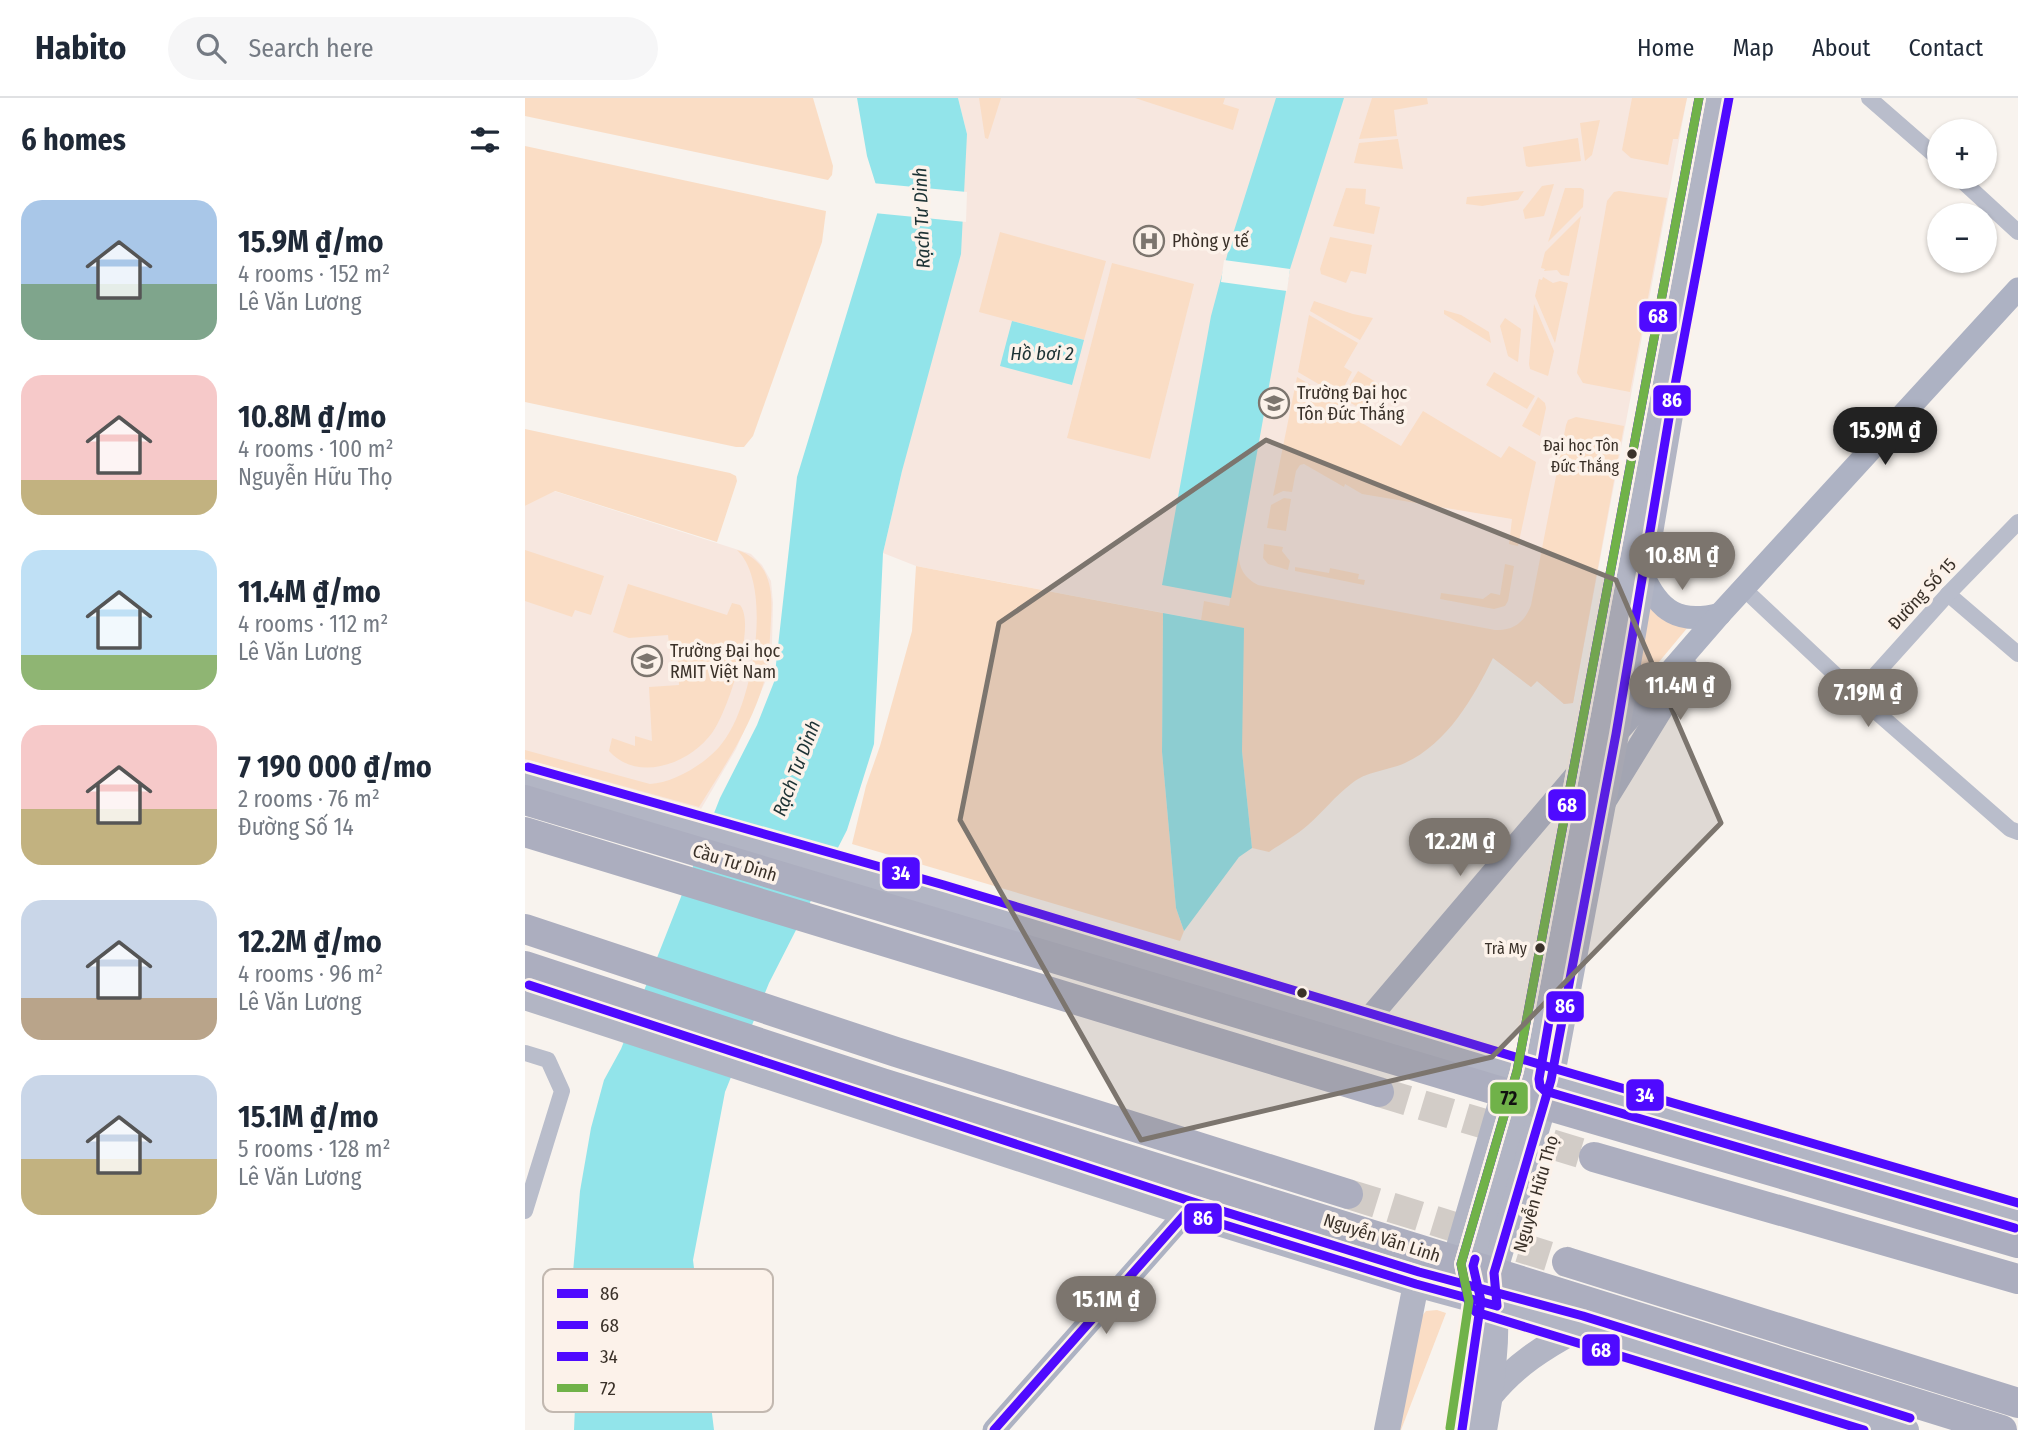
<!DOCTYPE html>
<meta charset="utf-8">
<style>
:root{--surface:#fff;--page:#f6f6f7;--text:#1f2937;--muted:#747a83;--line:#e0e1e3;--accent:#7c756e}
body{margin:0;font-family:"Fira Sans Condensed",sans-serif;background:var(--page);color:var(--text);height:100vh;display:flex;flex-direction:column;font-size:26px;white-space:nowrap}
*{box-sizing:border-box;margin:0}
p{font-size:23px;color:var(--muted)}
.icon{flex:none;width:38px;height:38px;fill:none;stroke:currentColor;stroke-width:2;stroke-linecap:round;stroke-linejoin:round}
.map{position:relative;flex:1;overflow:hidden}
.drawer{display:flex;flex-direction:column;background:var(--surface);width:525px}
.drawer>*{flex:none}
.fabs{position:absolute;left:1402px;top:21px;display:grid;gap:14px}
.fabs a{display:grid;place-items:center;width:70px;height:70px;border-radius:50%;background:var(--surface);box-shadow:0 2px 5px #0004;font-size:35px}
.price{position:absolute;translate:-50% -60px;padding:0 16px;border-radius:24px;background:var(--accent);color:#fff;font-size:23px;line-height:46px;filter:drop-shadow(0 2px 4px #0008)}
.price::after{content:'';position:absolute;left:50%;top:42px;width:21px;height:16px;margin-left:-10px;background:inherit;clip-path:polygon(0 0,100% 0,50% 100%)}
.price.selected{background:#222;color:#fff}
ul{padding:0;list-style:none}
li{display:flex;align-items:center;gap:21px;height:175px;padding:0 21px}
li span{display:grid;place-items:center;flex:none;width:196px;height:140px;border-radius:21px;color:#555}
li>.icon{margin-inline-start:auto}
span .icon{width:84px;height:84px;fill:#fffc;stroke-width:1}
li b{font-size:30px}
h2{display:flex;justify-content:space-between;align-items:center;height:84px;padding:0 21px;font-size:30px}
header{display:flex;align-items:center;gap:42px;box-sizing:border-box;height:98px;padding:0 35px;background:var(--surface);border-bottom:2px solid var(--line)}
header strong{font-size:33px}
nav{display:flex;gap:38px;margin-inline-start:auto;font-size:24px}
.search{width:490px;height:63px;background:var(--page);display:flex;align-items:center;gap:18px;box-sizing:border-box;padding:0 24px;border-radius:38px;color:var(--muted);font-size:26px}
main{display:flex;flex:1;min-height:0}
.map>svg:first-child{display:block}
</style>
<header>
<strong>Habito</strong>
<div class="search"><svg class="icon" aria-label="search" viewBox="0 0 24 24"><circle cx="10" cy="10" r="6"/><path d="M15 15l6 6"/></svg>Search here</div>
<nav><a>Home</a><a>Map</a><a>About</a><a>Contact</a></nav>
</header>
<main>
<section class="drawer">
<h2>6 homes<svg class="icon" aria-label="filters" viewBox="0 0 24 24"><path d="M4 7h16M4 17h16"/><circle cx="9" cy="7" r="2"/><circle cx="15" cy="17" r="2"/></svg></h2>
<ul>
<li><span style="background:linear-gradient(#a9c7e8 60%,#7fa58c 0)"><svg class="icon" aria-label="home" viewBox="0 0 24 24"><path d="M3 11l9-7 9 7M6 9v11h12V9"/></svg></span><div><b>15.9M ₫/mo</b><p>4 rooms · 152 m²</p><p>Lê Văn Lương</p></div></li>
<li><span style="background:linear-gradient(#f6c9c9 75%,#c2b280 0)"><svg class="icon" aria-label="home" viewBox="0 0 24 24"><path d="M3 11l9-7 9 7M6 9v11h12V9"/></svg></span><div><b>10.8M ₫/mo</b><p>4 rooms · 100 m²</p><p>Nguyễn Hữu Thọ</p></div></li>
<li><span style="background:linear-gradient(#bfe0f5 75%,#8fb573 0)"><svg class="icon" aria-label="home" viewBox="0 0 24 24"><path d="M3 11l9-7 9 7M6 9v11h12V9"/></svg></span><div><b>11.4M ₫/mo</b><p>4 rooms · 112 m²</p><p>Lê Văn Lương</p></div></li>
<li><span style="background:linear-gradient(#f6c9c9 60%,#c2b280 0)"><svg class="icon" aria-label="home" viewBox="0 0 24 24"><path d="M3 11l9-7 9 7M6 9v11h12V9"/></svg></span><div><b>7 190 000 ₫/mo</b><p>2 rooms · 76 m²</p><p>Đường Số 14</p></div></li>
<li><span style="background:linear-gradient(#c9d6e8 70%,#b9a48a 0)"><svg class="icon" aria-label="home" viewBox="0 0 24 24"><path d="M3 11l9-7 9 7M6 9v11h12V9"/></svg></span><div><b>12.2M ₫/mo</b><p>4 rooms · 96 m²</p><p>Lê Văn Lương</p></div></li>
<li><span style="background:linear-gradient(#c9d6e8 60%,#c2b280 0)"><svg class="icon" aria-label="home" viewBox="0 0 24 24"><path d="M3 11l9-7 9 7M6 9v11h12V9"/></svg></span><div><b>15.1M ₫/mo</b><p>5 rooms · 128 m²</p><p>Lê Văn Lương</p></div></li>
</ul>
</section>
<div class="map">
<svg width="1493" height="1332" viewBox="0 0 1493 1332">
<rect width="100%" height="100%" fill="#f8f3ee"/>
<g fill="#f7e7df">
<path d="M433,0h729l-114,605 -9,1 -27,-23 -6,6 -38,-29 -292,-38 -285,-54 -33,-13 19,-82 65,-337z"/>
<path d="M29,393l197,63 11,11 9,16 2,22 -1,41 -5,34 -31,71 -35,60 -176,-48v-255z"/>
</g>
<g fill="#faddc5">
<path d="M0,0h288l20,68 -1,9 -4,5 -303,-64z"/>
<path d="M454,0h22l-13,41 -3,-1z"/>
<path d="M610,0h90l-2,6 16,5 -6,21z"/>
<path d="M847,0h55l1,6 -34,6 3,26 -38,3z"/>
<path d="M1107,0h55l-9,41h-5l-5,26 -37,-7 -9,-8z"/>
<path d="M1075,22l-8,35 -7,6 -5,-38z"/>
<path d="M1053,40l3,23 -52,6 -3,-1 -3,-19z"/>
<path d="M873,41l5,30 -49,-6 5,-20z"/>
<path d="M0,48l301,65 -4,31 -69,194 -9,11h-8l-211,-45z"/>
<path d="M1029,86l-10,32 -19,3 -2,-9 19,-24z"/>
<path d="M821,90l20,1 -1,15 15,3 -6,27 -41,-8z"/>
<path d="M1040,90h16l3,2 -1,17 -35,35z"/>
<path d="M999,93l-6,9 -36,6 -16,-2 1,-7z"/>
<path d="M1094,93l48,7 -37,194 -47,-9 -6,-10 30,-172 7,-9z"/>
<path d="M1148,109l7,2 -15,80 -8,-1z"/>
<path d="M1056,118l-12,60 -8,-1 -4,-5 -13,1 1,-2 -4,-1 4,-16z"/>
<path d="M475,134l106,29 -22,79 -105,-28z"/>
<path d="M805,139l42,8 -6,29 -15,-3 -5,12 -25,-9 -1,-5z"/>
<path d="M587,165l82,21 -44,175 -83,-21z"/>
<path d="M1018,179l10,6 7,-2 8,2 -13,60 -20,-47 4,-17 3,1z"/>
<path d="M1131,196l8,1 -15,83 -8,-1z"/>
<path d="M789,203l39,13 20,4 -13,22 -50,-29z"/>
<path d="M1009,206l20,47 -6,25 -18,-7 -1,-5z"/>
<path d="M919,212l17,5 28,17 2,11 -47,-29z"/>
<path d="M784,217l49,28 -14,24 8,5 -13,24 -41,-24z"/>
<path d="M980,220l16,11 -3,33 -10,-6 -8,-30z"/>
<path d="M833,273l21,13 -16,26 -21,-12z"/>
<path d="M969,274l41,24 -8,13 -41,-24z"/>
<path d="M772,279l61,35 -3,7 46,27 22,-35 78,47 8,-12 27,16 -18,84 -9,-2 3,-25 -150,-25 -17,-10 -1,3 -40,-23 -4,1 -4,6 -4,21 -9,-1 -10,5z"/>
<path d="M1013,299l7,6 1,5 -6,28 -18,-10z"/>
<path d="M1051,319l48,9 -51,277 -9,1 -27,-23 -6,6 -38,-29c-20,40 -45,85 -88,105 -18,8 -39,8 -54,21 -16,12 -28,28 -43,41 -11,10 -26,18 -39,27l-17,-4 -10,-97 -41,-131 3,-19 25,5 10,-56c-1,17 4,27 19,35l237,45c18,1 30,-8 36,-25l35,-180 2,-5z"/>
<path d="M0,331l205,44 6,3 1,5 -20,61 -162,-51 -30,15z"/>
<path d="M1100,371l8,1 -16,86 -8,-2z"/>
<path d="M759,400l7,1 -5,32 -19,-3 4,-23z"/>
<path d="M739,446l19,3 -1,4 8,10 -2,9 -20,-6 -5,-6z"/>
<path d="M0,452l79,26 -13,39 -16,-5 -3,7 -47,-16z"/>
<path d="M212,452c33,11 36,39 34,69 -1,20 -2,40 -6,59 -12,46 -41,89 -66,129l-174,-48v-9l125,34c24,-1 59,-22 73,-42 30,-38 51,-157 14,-192z"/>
<path d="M980,466l9,2 -6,35 -3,5 -11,3 -54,-10 1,-6 42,6 8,-6 9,2z"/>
<path d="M391,468l247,47 -1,139 14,156 8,23 -4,10 -328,-97 14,-58 14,-40 32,-115z"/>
<path d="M770,469l34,6 1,-5 29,6 -1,5 7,1 -1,5 -69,-14z"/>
<path d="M1079,484l7,2 -18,93 -7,-1z"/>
<path d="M103,486l99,31 5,-12 8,2c17,20 -13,108 -28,128 -23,31 -74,50 -103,18l3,-13 23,8v-10l17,5 -3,-54 30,-2 -1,-25 -7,1 -3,-26 -39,3 -16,-6z"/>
<path d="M1124,505l39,24 -54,65z"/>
<path d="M912,1212l9,3 -45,117h-3l21,-110 7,-9z"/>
</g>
<g fill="#92e4ea">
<path d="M332,0h101l9,36 -6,120 -59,217 -19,82 -9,191 -27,86 -78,153 -44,109 -32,168 21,170h-140l2,-47 -6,-76 10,-116 11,-63 13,-48 17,-31 99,-251 37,-73 17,-43 23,-205 84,-276 -14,-45z"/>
<path d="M751,0h68l-54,171 -59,329 -69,-13 49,-269 21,-79z"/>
<path d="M487,223l72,19 -12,45 -72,-19z"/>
<path d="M638,515l81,15 -2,123 10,97 -13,9 -55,74 -8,-23 -14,-156z"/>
</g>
<g fill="#f8f3ee">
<path d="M347,85l95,9 -1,30 -92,-9 3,-12z"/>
<path d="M699,162l66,9 -3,22 -66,-9z"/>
</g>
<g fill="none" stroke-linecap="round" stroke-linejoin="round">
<g stroke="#d2ccc7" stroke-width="30" stroke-dasharray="30 15" stroke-linecap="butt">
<path d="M854,994l215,65"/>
<path d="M823,1096l219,68"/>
</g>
<g stroke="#b9bdcb" stroke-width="16">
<path d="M1344,0l70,61"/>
<path d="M1433,79l60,55"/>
<path d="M1219,491l113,106 153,134 8,3"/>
<path d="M1423,496l70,60"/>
<path d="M1332,597l91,-101 70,-72"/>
<path d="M0,955l23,7 14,31 -37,120"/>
</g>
<g stroke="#adb2c3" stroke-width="23">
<path d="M1118,477c16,36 36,50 77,39"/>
<path d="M1091,636l104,-120 298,-325"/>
<path d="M1079,705l83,-135"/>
<path d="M840,925l223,-262"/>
<path d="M469,1332l192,-217"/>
</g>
<g stroke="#b2b5c4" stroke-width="26">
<path d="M0,681l415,118 589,177 489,142"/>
<path d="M0,899l661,216 230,71 163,44 327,102"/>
<path d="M965,1298c25,-31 54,-49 89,-68"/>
<path d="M862,1332l29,-146 39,-23 49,-168 15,-12"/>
<path d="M937,1332l19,-129 -8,-35 56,-192 182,-976"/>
<path d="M959,1332c10,-51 14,-105 10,-157l57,-193 65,-346 54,-319"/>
</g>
<g stroke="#acaebf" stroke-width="30">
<path d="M0,702l997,298 496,145"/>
<path d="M0,734l854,260"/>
<path d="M0,831l371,123 452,142"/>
<path d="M0,868l357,117 1120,347"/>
<path d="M1069,1059l424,122"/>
<path d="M1042,1164l451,141"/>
</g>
<g stroke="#fcf2ea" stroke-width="14">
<g id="bus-1">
<path d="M469,1332l192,-217 230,71 81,22 -3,-33 57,-193 65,-346 54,-322 59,-314"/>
<path d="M937,1332l19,-129 -8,-35 2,-7"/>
</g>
</g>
<g stroke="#fcf2ea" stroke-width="14">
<g id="bus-2">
<path d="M1174,0l-182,973 -56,193 8,41 7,7 388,118"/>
<path d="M1026,912l-12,69 1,7 5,5 470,137"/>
</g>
</g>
<g stroke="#fcf2ea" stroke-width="14">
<g id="bus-3">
<path d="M3,669l416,118 588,177 486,141"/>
<path d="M4,887l661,216 229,71 164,44 327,102"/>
</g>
</g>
<g stroke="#fcf2ea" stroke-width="14">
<path id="bus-4" d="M925,1330l19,-127 -8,-37 56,-193 182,-973"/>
</g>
<use href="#bus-1" stroke="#4f0aff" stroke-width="9"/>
<use href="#bus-2" stroke="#4f0aff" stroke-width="9"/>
<use href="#bus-3" stroke="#4f0aff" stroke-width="9"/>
<use href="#bus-4" stroke="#70b249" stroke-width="9"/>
</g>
<path fill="#7c756e" fill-opacity="0.2" stroke="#7c756e" stroke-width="5" stroke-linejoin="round" d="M741,342l350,140 105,243 -229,234 -351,83 -181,-320 39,-197z"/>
<defs>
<g id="hospital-ring" transform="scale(1.575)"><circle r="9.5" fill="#fcf2ea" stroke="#7c756e" stroke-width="1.5"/><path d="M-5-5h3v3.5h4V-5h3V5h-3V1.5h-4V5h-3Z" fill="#7c756e"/></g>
<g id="university-ring" transform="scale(1.575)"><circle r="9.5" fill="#fcf2ea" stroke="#7c756e" stroke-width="1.5"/><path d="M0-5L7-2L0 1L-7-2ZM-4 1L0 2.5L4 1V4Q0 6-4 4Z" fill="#7c756e"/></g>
</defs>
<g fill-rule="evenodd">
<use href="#hospital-ring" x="624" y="143"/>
<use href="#university-ring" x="749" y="305"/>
<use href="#university-ring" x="122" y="563"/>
</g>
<g fill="#3a3129" stroke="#fcf2ea" stroke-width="2.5">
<circle cx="1107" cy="356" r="6"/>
<circle cx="1015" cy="850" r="6"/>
<circle cx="777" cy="895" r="6"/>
</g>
<g text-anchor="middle" stroke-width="7" stroke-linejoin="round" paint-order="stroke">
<g font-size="16" fill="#3a3129" stroke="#fcf2ea" text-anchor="end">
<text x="1094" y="353">Đại học Tôn<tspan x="1094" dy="21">Đức Thắng</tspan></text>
<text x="1002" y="856">Trà My</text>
</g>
<g font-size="18" fill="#3a3129" stroke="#fcf2ea" text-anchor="start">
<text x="647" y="149">Phòng y tế</text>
<text x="772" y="301">Trường Đại học<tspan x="772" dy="21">Tôn Đức Thắng</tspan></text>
<text x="145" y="559">Trường Đại học<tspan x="145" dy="21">RMIT Việt Nam</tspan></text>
</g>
<g font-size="18" fill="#3a3129" stroke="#fcf2ea">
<text transform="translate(1397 496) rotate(-47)" y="6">Đường Số 15</text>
<text transform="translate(210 765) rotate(17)" y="6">Cầu Tư Dinh</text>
<text transform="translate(1011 1096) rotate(-74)" y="6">Nguyễn Hữu Thọ</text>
<text transform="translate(857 1140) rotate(18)" y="6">Nguyễn Văn Linh</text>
</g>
<g font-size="19" font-style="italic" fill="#1c3234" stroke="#fcf2ea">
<text transform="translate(396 120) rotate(-92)" y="7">Rạch Tư Dinh</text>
<text x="517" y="262">Hồ bơi 2</text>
<text transform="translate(271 670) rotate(-69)" y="7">Rạch Tư Dinh</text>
</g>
</g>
<rect x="18" y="1171" width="230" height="143" rx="10" fill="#fcf2ea" stroke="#c2b8b0" stroke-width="2"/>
<rect x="32" y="1191" width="31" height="9" fill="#4f0aff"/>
<rect x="32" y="1223" width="31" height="8" fill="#4f0aff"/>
<rect x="32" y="1254" width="31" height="9" fill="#4f0aff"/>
<rect x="32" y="1286" width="31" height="8" fill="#70b249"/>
<g font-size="19" fill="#3a3129">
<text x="75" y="1202">86</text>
<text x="75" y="1234">68</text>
<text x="75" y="1265">34</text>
<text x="75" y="1297">72</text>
</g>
<g stroke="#fcf2ea" stroke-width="2.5">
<rect x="1113" y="202" width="40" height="33" rx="7" fill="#4f0aff"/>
<rect x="1127" y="286" width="40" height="33" rx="7" fill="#4f0aff"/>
<rect x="1022" y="690" width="40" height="34" rx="7" fill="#4f0aff"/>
<rect x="356" y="758" width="40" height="34" rx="7" fill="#4f0aff"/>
<rect x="1020" y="892" width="40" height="33" rx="7" fill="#4f0aff"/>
<rect x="1100" y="980" width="40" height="34" rx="7" fill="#4f0aff"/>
<rect x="964" y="983" width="40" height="34" rx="7" fill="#70b249"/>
<rect x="658" y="1104" width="40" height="33" rx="7" fill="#4f0aff"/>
<rect x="1056" y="1235" width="40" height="34" rx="7" fill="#4f0aff"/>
</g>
<g font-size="19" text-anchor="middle" font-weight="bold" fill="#fff">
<text x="1133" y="225">68</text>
<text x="1147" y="309">86</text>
<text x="1042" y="714">68</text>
<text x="376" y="782">34</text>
<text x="1040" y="915">86</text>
<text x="1120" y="1004">34</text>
<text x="678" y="1127">86</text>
<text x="1076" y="1259">68</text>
</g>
<g font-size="19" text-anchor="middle" font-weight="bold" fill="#111">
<text x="984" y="1007">72</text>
</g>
</svg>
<div class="fabs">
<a>+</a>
<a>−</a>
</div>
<b class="price selected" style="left:1360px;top:369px">15.9M ₫</b>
<b class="price" style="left:1157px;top:494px">10.8M ₫</b>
<b class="price" style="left:1155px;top:624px">11.4M ₫</b>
<b class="price" style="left:1343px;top:631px">7.19M ₫</b>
<b class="price" style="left:935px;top:780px">12.2M ₫</b>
<b class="price" style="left:581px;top:1238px">15.1M ₫</b>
</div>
</main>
